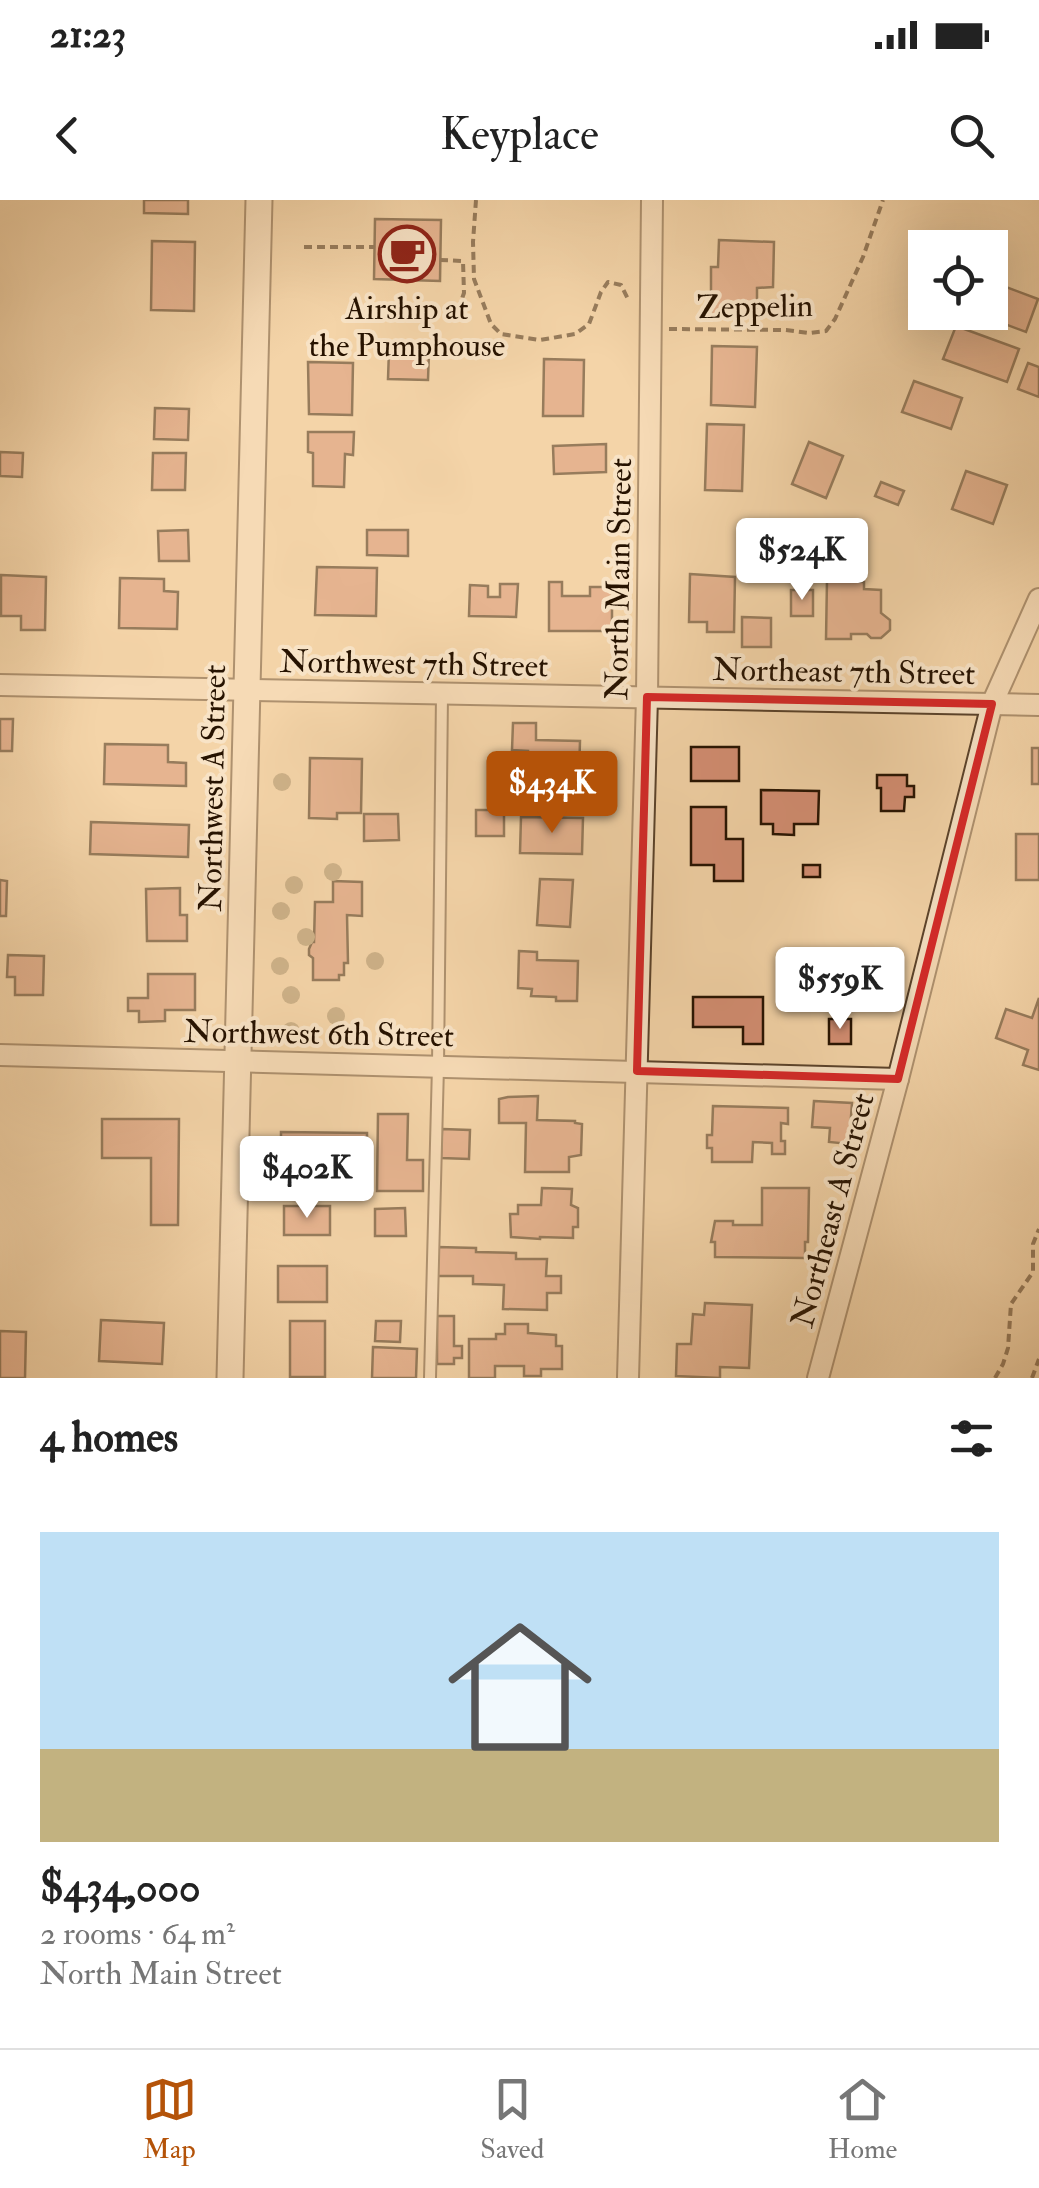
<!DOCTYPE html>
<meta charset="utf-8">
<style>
:root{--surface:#fff;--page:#f6f6f6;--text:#222;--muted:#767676;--line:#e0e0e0;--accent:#b45309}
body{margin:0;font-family:"IM FELL Double Pica",serif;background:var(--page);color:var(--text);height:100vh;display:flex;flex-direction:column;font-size:38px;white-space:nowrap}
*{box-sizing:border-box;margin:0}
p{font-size:32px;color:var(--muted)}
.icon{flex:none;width:55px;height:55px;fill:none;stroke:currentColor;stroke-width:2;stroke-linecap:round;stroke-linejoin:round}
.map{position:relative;height:1178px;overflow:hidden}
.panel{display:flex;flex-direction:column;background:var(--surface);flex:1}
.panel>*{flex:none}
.tools{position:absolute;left:908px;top:30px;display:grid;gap:20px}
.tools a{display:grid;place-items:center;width:100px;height:100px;border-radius:0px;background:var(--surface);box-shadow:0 10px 40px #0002;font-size:50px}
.price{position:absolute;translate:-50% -85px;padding:0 22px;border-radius:10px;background:#fff;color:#222;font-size:32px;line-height:65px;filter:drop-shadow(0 2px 5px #0008)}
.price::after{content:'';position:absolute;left:50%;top:60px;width:30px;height:22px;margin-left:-15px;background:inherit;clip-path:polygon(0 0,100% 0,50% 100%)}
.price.current{background:var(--accent);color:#fff}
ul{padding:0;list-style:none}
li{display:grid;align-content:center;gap:20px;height:530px;padding:0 40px}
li+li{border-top:2px solid var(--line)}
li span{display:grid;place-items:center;height:310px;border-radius:0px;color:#555}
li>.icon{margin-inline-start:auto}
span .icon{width:180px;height:180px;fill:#fffc;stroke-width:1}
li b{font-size:42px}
h2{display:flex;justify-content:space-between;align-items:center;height:120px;padding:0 40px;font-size:42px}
.status{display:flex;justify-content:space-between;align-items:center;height:70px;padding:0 50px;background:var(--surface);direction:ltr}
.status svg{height:28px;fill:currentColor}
header{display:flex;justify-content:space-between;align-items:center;height:130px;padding:0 40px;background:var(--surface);font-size:45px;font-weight:600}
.menu{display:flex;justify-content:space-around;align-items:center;height:140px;border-top:2px solid var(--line);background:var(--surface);font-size:28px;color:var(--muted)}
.menu a{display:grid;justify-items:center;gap:5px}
.menu .current{color:var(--accent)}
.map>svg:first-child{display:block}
</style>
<div class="status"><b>21:23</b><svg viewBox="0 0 49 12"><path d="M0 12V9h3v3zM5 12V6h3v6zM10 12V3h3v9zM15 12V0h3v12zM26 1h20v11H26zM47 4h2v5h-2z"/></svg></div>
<header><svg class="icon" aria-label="back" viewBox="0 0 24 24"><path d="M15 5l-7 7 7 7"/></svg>Keyplace<svg class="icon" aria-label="search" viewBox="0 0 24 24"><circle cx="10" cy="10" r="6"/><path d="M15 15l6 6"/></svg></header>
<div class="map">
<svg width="1039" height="1178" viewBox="0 0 1039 1178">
<rect width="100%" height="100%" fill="#f4d4a8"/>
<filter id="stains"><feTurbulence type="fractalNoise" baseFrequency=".002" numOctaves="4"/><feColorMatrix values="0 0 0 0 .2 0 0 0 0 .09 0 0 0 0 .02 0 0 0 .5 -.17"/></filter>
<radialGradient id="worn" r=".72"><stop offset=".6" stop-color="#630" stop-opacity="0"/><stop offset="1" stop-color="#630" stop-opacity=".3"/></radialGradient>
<g fill="#d48e73" stroke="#261200" stroke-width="2.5">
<path d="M144,0h44v14l-44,-1z"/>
<path d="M375,19l66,1 -1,61 -66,-2z"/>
<path d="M719,40l55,2 -1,45 -16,1v27l-46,-1v-47h7z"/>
<path d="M152,41l43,1 -1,69 -43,-1z"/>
<path d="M990,81l48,18 -12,33 -53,-20h17z"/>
<path d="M956,126l63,23 -12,33 -64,-23z"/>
<path d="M712,146l45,1 -2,60 -44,-2z"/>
<path d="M389,150l40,1 -1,29 -40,-1z"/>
<path d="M544,159l40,1 -1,56h-40z"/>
<path d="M308,162l45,1 -1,52 -43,-1z"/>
<path d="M1028,163l11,4v30l-21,-8z"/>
<path d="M914,181l48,17 -11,31 -49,-17z"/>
<path d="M155,208l34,1 -1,31 -34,-1z"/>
<path d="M707,224l37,1 -2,66 -37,-1z"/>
<path d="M308,232h46l-1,23 -8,-1 -1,33 -31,-1v-33l-5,-1z"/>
<path d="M809,242l34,14 -17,42 -34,-14z"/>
<path d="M606,244v28l-52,2 -1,-28z"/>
<path d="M0,252l23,1 -1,24 -22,-1z"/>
<path d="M153,253h33l-1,37h-33z"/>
<path d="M966,271l41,14 -14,39 -41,-15z"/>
<path d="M881,282l23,9 -6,14 -23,-9z"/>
<path d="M188,330l1,31h-30l-1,-30z"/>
<path d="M367,330h41v26l-41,-1z"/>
<path d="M317,367l60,1 -1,48 -61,-1z"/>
<path d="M690,374l45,3 -1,55h-27v-10h-18z"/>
<path d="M1,375l45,2 -1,53h-24v-14h-20z"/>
<path d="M120,378l44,1v12l14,1 -1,37 -58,-1z"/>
<path d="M827,380l37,2v7l17,1v23l9,7v10l-9,8h-10l-4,-4h-16v5h-25z"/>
<path d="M549,382h13v14h28v-9h22v44h-63z"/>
<path d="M500,384h18l-2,33 -47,-1 1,-31 18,1v11h12z"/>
<rect x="791" y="390" width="22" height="26"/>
<path d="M742,417l29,1v29h-29z"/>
<path d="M0,519h13l-1,32h-12z"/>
<path d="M513,523h23v17l44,1 -1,33 -51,-1v-22l-16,-1z"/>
<path d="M105,544l63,1v17l18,1v23l-82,-2z"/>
<rect x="691" y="547" width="48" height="34"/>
<rect x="1032" y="548" width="7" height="36"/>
<path d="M310,558l52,1 -1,54h-24v6l-28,-1z"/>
<path d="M877,575h30v11h7v11h-9l-1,14h-23v-23h-4z"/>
<path d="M761,590l58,1 -1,33h-24v11l-21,-1v-10h-12z"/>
<path d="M691,607h35v32h17v42h-29v-16h-23z"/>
<rect x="476" y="610" width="28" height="26"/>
<path d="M364,614h34l1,26 -35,1z"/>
<path d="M521,617l62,1 -1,36 -62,-1z"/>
<path d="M91,622l98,3 -1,32 -98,-3z"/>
<rect x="1016" y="634" width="23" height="46"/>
<rect x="803" y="665" width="17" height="12"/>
<path d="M540,679l33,1 -3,47 -33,-2z"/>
<path d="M0,680l7,1 -1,35h-6z"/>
<path d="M333,681l29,1v34l-15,-1 1,48h-4v12h-5v5h-26v-22l-4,-3v-6l3,-7h2l1,-40h18z"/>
<path d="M180,688v27h7v26h-40l-1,-52z"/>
<path d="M519,751l18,1v8l41,1 -1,40h-21v-4l-25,-1 1,-7 -14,-1z"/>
<path d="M8,755l36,1 -1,39h-28v-18h-8z"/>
<path d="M148,774h47v36h-30v11l-26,1v-11h-11v-13h20z"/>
<path d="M693,797h70v47h-20v-17h-50z"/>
<path d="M1039,798v72l-16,-5 5,-15 -32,-12 10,-29 26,9z"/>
<rect x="829" y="819" width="22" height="25"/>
<path d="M538,896l-1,24 38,1v2l7,1 -1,31 -12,2v15h-44l1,-49h-27v-24l9,-2z"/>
<path d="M814,901l38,2 -3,41 -20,-2 1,-14 -18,-1z"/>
<path d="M713,906l75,2v16l-7,-1v18h4v13h-13v-11l-19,-1 -1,20h-40v-14h-5v-13h5z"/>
<path d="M378,914h30l-1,46h16v31h-46z"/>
<path d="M102,919h77l-1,106h-27v-67h-49z"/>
<path d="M442,929l28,1 -1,29 -28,-1z"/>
<path d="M281,932l86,1v35h-86z"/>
<path d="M542,988l30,1 -1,16 7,3v19h-5v11l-33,-1v2l-29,-2 -1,-23h8v-9h23z"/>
<path d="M762,988h47l-1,54h-3v16l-90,-1v-15h-4l4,-21h18v4h29z"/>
<rect x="284" y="1006" width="46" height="29"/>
<path d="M405,1008l1,28h-31v-27z"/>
<path d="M437,1047l39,1v4l40,1v6h31l-1,17h15v17h-14v17l-44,-1 1,-24 -31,-1v-8h-36z"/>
<rect x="278" y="1066" width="49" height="36"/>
<path d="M705,1103l47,2 -3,63 -29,-1v11l-44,-2 1,-32h14l2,-30 11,1z"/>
<path d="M437,1116h17v30h8v12h-8v6h-17z"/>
<path d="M101,1120l63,3 -2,41 -63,-3z"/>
<rect x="290" y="1121" width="35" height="56"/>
<path d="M376,1121h25l-1,21 -25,-1z"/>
<path d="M505,1124h23v9l28,2v11h6v23h-21v7h-17v-10h-29v12h-26v-39h27v-5h9z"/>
<path d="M0,1131l26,1 -1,46h-25z"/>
<path d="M373,1147l44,2 -1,29h-44z"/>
</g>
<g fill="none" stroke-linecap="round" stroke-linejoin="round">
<g stroke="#5a422a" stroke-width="14">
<path id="service" d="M430,1178l8,-312 4,-372"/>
</g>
<g stroke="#5a422a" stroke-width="24">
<g id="minor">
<path d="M0,485l1039,20"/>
<path d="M0,855l898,24"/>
<path d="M628,1178l19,-681 5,-497"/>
<path d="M818,1178l80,-299 94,-375 47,-105"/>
</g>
</g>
<g stroke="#5a422a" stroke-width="29">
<path id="tertiary" d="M230,1178l29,-1178"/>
</g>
<g stroke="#261200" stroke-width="4" stroke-dasharray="8 5" stroke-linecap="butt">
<path d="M476,0l-3,42 1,37 17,45 10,10 39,6 35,-6 14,-10 12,-32 7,-10 13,3 8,16"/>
<path d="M304,47h71"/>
<path d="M440,60l23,1 1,32 -5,14 -13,5"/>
<path d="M669,129l117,1 23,3 17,-2 9,-12 28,-62 20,-57"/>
<path d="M995,1178l8,-14 5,-16 3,-44 22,-32v-28l6,-15"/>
<path d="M1032,1178l7,-19"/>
</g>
<use href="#service" stroke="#f8e3c6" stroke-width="10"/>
<use href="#minor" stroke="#f8e3c6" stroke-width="20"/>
<use href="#tertiary" stroke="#f8e3c6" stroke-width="25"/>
</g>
<g fill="#a08a65">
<circle cx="282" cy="582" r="9"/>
<circle cx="333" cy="672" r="9"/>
<circle cx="294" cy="685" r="9"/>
<circle cx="281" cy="711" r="9"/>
<circle cx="306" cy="737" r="9"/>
<circle cx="375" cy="761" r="9"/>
<circle cx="280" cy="766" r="9"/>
<circle cx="291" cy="795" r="9"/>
<circle cx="336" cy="816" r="9"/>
<circle cx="291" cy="831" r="9"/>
</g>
<path d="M0 0H1039V1178H0ZM647,497l345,7 -94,375 -261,-8z" fill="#f4d4a8" fill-opacity=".55" fill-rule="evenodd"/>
<path fill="none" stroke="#d62828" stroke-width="8" stroke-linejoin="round" d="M647,497l345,7 -94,375 -261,-8z"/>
<defs>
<g id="cafe-ring" transform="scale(2.875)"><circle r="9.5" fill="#f8e3c6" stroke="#8f2418" stroke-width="1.5"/><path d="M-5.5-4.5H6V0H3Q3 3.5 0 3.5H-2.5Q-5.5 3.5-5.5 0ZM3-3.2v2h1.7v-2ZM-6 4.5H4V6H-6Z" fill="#8f2418"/></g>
</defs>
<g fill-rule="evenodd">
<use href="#cafe-ring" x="407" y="54"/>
</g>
<g text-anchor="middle" stroke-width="8" stroke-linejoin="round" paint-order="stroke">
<g font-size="32" fill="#261200" stroke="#f8e3c6">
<text transform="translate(755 106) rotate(-1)" y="11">Zeppelin</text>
<text transform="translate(618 379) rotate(-89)" y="11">North Main Street</text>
<text transform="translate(414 463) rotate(1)" y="11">Northwest 7th Street</text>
<text transform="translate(844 471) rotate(1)" y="11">Northeast 7th Street</text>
<text transform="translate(212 588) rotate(-89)" y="11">Northwest A Street</text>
<text transform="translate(319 833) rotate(1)" y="11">Northwest 6th Street</text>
<text transform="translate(832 1010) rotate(-75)" y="11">Northeast A Street</text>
</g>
<g font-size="32" fill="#261200" stroke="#f8e3c6">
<text x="407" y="119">Airship at<tspan x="407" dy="37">the Pumphouse</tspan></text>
</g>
</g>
<rect width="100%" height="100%" filter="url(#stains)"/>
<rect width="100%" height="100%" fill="url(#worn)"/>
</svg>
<div class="tools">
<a><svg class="icon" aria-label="locate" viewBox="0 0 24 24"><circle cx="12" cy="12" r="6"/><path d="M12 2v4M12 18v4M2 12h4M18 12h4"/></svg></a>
</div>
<b class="price" style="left:802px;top:403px">$524K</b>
<b class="price current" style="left:552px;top:636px">$434K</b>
<b class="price" style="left:840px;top:832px">$559K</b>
<b class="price" style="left:307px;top:1021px">$402K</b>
</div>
<section class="panel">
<h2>4 homes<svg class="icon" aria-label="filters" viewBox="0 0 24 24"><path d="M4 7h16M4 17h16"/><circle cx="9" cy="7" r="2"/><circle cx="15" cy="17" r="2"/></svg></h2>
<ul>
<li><span style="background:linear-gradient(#bfe0f5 70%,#c2b280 0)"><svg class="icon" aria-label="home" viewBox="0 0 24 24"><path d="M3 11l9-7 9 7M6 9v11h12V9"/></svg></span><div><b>$434,000</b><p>2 rooms · 64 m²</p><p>North Main Street</p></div></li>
</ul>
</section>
<nav class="menu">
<a class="current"><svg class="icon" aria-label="map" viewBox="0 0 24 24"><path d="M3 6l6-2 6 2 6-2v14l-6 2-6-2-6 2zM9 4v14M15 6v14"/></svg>Map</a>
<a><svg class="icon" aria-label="saved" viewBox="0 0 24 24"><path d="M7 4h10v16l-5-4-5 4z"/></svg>Saved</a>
<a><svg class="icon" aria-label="home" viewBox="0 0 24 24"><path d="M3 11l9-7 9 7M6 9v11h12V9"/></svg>Home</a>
</nav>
